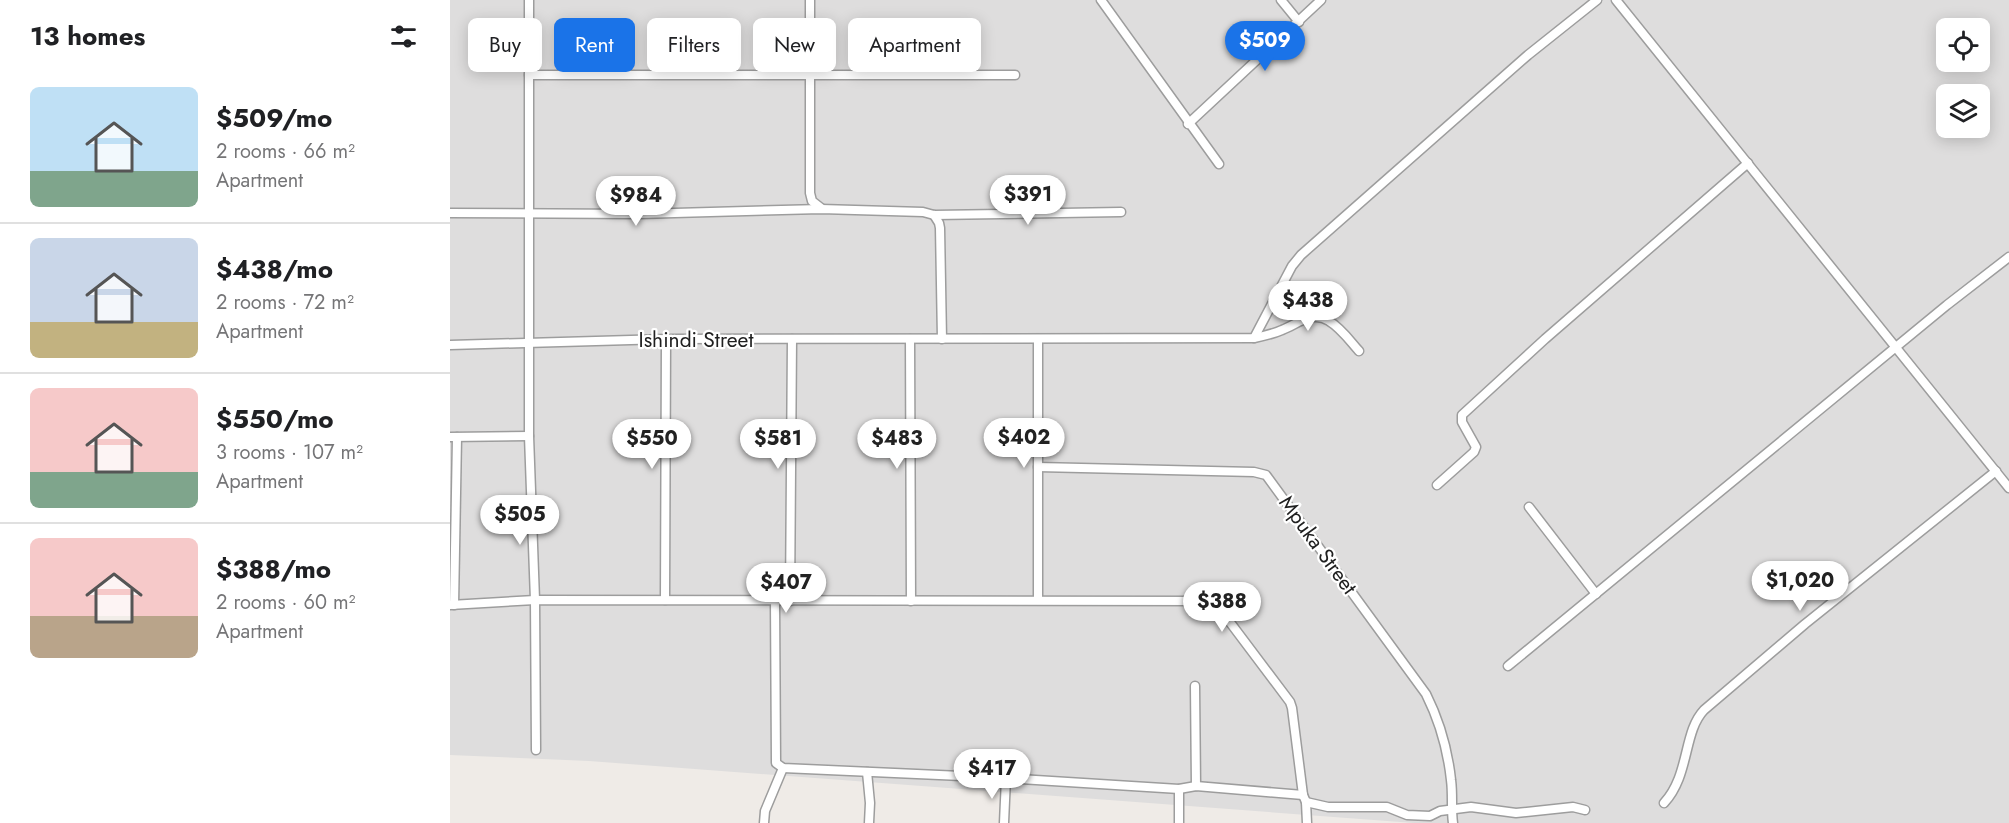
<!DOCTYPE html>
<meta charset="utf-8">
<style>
:root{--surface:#fff;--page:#f6f6f6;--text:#202124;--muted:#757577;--line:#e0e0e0;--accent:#1a73e8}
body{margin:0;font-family:Jost,sans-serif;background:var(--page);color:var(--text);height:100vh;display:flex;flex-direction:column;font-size:22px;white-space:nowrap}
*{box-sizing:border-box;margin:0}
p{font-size:20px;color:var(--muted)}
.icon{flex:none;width:33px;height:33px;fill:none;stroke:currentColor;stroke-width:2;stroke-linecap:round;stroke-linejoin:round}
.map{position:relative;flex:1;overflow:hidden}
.drawer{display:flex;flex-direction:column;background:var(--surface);width:450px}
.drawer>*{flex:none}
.top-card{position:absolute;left:18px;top:18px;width:570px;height:54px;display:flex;gap:12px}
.controls{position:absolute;left:1486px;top:18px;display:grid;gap:12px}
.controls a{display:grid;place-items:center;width:54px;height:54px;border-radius:9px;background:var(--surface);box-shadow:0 3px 15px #0003;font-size:30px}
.price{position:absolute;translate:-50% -51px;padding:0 14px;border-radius:21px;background:#fff;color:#222;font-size:20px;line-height:39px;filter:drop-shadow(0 2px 3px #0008)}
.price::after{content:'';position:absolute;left:50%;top:36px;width:18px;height:14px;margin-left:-9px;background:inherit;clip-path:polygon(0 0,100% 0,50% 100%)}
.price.on{background:var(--accent);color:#fff}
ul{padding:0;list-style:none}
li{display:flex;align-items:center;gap:18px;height:150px;padding:0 30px}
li+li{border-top:2px solid var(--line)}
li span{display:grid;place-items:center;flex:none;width:168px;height:120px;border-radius:9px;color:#555}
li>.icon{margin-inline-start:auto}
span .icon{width:72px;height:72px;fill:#fffc;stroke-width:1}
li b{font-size:26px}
h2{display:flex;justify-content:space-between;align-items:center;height:72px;padding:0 30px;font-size:26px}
.tag{padding:0 21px;border-radius:9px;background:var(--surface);box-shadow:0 3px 15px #0003;font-size:21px;line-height:54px}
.tag.on{background:var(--accent);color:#fff}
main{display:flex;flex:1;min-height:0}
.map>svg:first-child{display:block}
</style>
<main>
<section class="drawer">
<h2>13 homes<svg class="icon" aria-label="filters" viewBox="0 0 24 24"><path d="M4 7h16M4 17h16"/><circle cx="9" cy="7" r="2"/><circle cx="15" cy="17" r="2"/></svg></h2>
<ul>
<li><span style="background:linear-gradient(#bfe0f5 70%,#7fa58c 0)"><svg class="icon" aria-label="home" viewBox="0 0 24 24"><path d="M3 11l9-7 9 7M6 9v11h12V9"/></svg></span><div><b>$509/mo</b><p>2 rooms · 66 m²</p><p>Apartment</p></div></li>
<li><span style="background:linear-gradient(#c9d6e8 70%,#c2b280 0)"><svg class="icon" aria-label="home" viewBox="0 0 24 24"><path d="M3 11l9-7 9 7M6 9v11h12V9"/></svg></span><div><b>$438/mo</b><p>2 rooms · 72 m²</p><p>Apartment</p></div></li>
<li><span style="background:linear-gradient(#f6c9c9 70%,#7fa58c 0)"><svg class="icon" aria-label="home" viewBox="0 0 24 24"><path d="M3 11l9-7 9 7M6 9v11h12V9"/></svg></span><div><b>$550/mo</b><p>3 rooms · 107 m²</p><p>Apartment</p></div></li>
<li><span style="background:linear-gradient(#f6c9c9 65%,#b9a48a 0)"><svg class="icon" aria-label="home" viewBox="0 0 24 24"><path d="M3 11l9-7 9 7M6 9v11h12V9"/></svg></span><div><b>$388/mo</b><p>2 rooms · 60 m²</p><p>Apartment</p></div></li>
</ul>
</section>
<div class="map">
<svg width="1559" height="823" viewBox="0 0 1559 823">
<rect width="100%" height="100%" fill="#efebe7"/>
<path fill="#dedddd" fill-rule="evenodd" d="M0,0h1559v823h-595l-825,-62 -139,-6zM1497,28h33v34h-33zM1497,94h33v34h-33z"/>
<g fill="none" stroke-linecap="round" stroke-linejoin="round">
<g stroke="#9d9d9d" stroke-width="11">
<g id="minor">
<path d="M79,0v436l6,164 1,150"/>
<path d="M360,0v193l2,8 9,7"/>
<path d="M651,0l118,164"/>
<path d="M831,0l18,22"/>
<path d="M1166,0l393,488"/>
<path d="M79,75h486"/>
<path d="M738,124l133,-124"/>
<path d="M0,213l189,1 182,-5 102,3 11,3 187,-3"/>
<path d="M484,215l5,8 1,5 2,111"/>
<path d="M804,338c10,-2 19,-4 28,-8 16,-6 30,-20 47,-9 12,7 21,20 30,30"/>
<path d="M460,339l1,262"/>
<path d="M0,345l216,-6 588,-1 38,-72 9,-11 227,-200 69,-55"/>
<path d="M0,437l79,-1"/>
<path d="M588,467l216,5 12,3 160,219c13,26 22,58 25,86 2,15 0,29 2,43"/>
<path d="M987,485l37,-33 2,-5 -14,-25v-7l83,-76 203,-176"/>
<path d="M1079,507l67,87"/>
<path d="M588,599v-260"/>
<path d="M215,600l1,-261"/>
<path d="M325,601l1,162 7,5 223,10 173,11 17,-3 107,9"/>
<path d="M340,601l2,-262"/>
<path d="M0,605l85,-5 676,1 6,4 73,97 2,6 11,87 3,7 1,21"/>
<path d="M4,605l3,-168"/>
<path d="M1058,666l439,-361 62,-48"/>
<path d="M745,686l1,100"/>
<path d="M417,772l3,31 -1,20"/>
<path d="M856,802l22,5h59l20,8 23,1 10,-5 31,-4 45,6 57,-6 12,3"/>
<path d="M1214,803c26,-28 19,-71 40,-93l101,-86 191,-153"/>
<path d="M314,823l1,-12 18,-43"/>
<path d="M554,823l2,-45"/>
<path d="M729,823v-34"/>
</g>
</g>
<use href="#minor" stroke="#fff" stroke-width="8"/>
</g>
<g text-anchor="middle" stroke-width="4.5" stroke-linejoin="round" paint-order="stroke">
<g font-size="21" fill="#202020" stroke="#fff">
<text x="246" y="347">Ishindi Street</text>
<text transform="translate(868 545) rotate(54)" y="7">Mpuka Street</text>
</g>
</g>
</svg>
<div class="controls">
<a><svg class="icon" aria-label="locate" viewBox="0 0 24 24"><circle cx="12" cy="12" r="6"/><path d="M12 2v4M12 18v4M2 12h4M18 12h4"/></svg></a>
<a><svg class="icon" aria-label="layers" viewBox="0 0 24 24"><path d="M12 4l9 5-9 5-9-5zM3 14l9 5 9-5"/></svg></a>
</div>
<b class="price on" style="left:815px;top:72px">$509</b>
<b class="price" style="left:578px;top:226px">$391</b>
<b class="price" style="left:186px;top:227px">$984</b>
<b class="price" style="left:858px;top:332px">$438</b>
<b class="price" style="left:574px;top:469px">$402</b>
<b class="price" style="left:202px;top:470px">$550</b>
<b class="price" style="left:328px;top:470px">$581</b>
<b class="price" style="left:447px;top:470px">$483</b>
<b class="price" style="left:70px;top:546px">$505</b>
<b class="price" style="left:1350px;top:612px">$1,020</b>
<b class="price" style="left:336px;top:614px">$407</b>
<b class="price" style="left:772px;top:633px">$388</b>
<b class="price" style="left:542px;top:800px">$417</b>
<div class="top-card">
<a class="tag">Buy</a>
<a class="tag on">Rent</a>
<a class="tag">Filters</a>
<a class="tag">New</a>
<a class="tag">Apartment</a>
</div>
</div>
</main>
